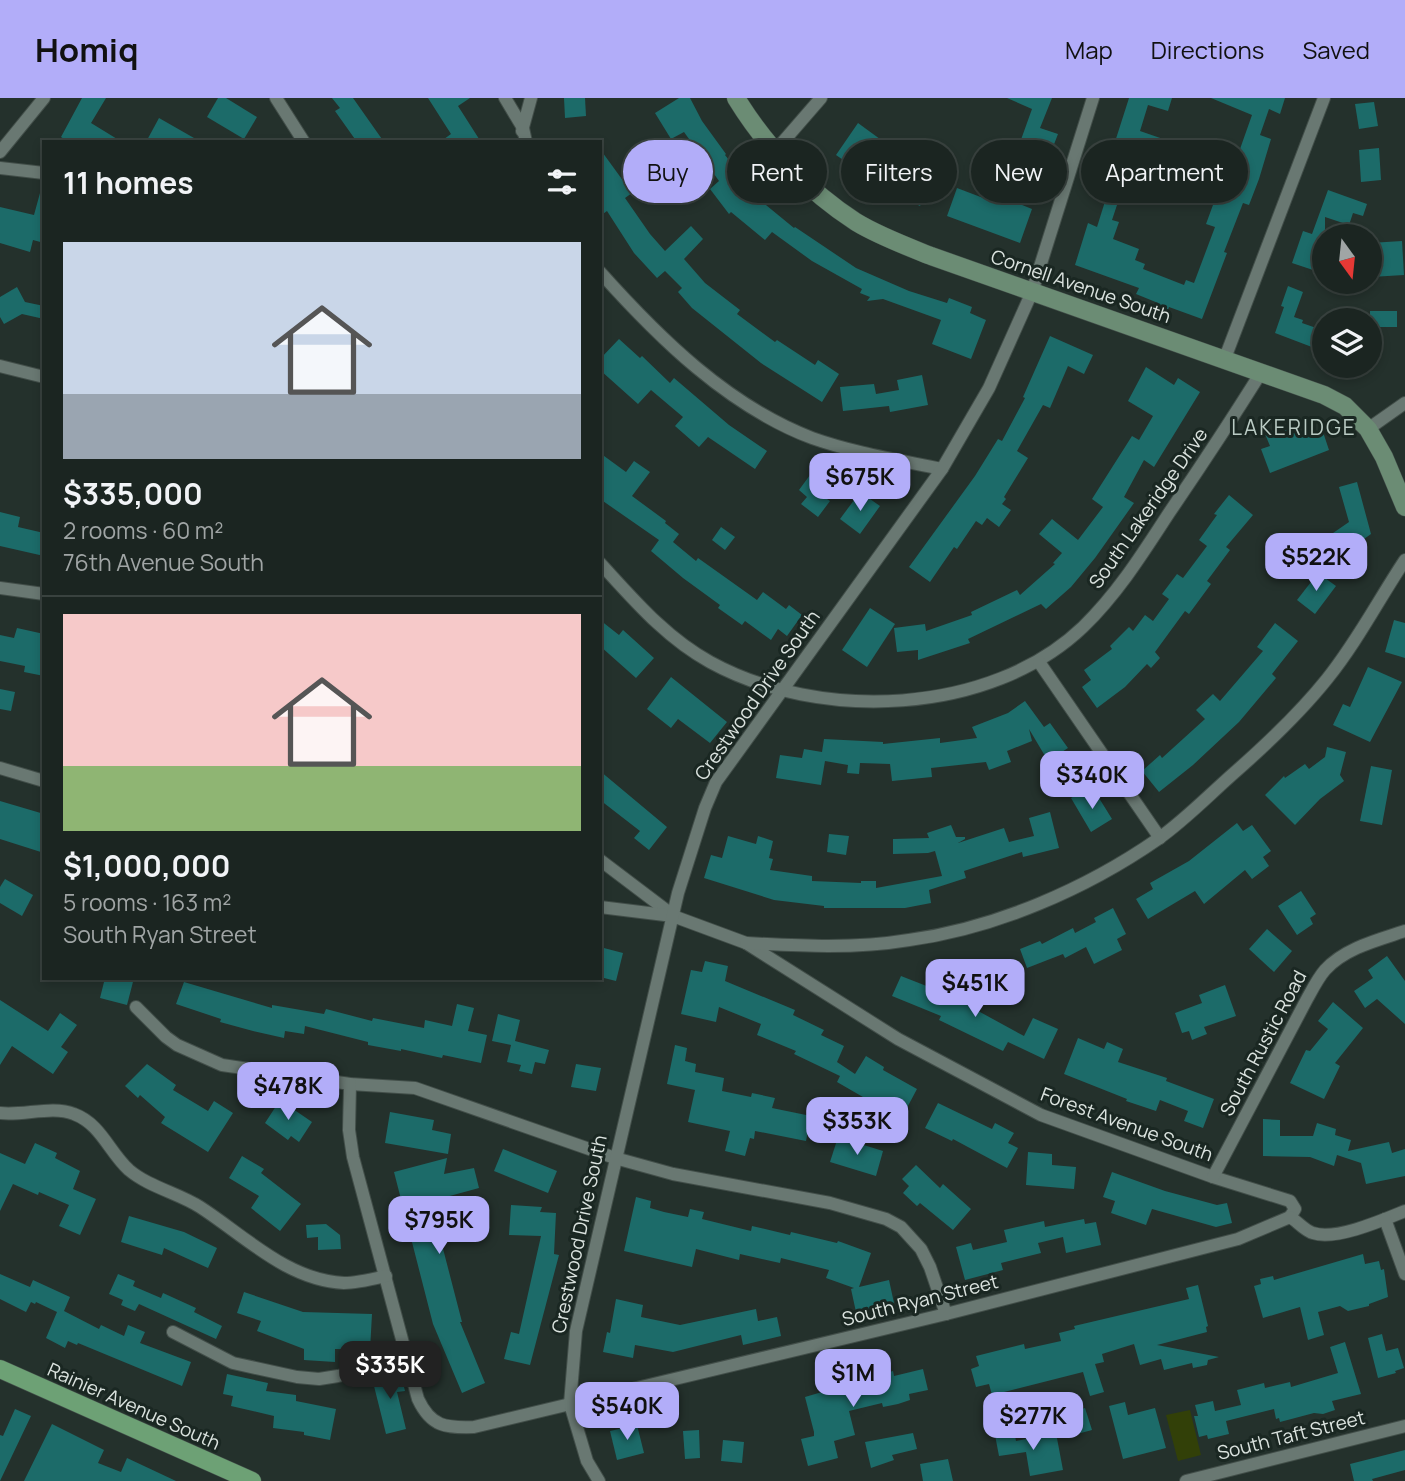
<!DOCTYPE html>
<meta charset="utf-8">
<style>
:root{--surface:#1b2521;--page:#242d2a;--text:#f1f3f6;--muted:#a0a5a5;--line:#39423f;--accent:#b2adf9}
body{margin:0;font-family:Manrope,sans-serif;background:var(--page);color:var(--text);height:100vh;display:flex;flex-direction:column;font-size:26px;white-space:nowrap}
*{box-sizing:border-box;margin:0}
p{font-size:23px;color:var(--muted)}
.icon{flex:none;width:38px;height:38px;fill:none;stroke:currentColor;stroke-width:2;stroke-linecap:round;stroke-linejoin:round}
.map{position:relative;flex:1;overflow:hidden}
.side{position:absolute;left:42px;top:42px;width:560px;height:840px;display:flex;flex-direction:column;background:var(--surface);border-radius:0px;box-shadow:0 4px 10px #0003,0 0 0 2px var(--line)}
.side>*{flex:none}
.hud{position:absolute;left:623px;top:42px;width:665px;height:63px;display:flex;gap:14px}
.needle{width:46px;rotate:165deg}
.controls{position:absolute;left:1312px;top:126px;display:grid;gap:14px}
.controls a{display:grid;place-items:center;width:70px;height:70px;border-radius:50%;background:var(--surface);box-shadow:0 4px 10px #0003,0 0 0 2px var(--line);font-size:35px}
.price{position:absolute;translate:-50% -60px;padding:0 16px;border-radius:14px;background:var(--accent);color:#111;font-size:23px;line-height:46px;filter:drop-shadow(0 2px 4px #0008)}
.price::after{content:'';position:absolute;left:50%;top:42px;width:21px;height:16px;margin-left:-10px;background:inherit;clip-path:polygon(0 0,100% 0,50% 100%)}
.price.selected{background:#222;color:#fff}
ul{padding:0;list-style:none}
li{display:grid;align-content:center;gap:14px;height:371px;padding:0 21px}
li+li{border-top:2px solid var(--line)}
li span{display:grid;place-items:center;height:217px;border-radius:0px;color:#555}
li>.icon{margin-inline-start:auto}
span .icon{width:126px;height:126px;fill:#fffc;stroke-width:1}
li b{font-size:30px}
h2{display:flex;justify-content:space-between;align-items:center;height:84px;padding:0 21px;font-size:30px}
.tag{padding:0 24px;border-radius:32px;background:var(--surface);box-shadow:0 4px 10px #0003,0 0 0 2px var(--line);font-size:24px;line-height:63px}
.tag.selected{background:var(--accent);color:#111}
header{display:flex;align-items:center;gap:42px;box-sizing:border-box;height:98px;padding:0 35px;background:var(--accent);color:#111}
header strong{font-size:33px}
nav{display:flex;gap:38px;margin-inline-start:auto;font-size:24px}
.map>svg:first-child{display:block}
</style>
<header>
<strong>Homiq</strong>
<nav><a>Map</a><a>Directions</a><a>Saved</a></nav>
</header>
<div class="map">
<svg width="1405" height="1383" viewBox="0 0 1405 1383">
<rect width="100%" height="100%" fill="#24312c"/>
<path fill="#324008" d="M1190,1312l11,45 -23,6 -12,-46z"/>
<g fill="#1c6b69">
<path d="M82,0h24l-15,25 31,19h-53l-8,-5z"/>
<path d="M218,0h8l31,19 -13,22 -37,-22z"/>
<path d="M332,0h21l31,44h-27l-22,-31 5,-3z"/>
<path d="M428,0h42l-12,8 23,36h-41l11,-8z"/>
<path d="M564,0h21l1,18 -21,2z"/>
<path d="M679,0h11l12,23 24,33 -1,1 36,46 33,27 1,-1 61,41 53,23 38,12 2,-5 23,9 -2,6 16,7 -15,39 -39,-15 9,-24 -58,-21 -16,2 3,-4 -10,-4 2,-4 -50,-28 -40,-29 -7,8 -34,-28 -2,2 -19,-25 9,-8 -35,-49 -13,7 -16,-26z"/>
<path d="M1007,0h45l-12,30 18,6 -5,13 -10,-4 -4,12 -21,-7 14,-39z"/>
<path d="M1129,0h43l-4,13 -20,-6 -8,26 26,9 -8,23 -15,-5 -10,32 -10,-3 -11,33 7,2 -6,17 26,10 -4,11 10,4 -2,5 41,16 2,-5 8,3 21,-56 -9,-3 11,-30 -27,-11 11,-30 33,13 18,-51 -41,-17h74l-5,16 -11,-5 -9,26 11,4 -12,40 -10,26 -6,-2 -19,49 3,1 -25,66 -33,-12 -3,8 -11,-5 3,-7 -22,-9 3,-6 -64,-23 13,-42 9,4 10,-32 -8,-3z"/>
<path d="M1374,4l4,24 -19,3 -4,-25z"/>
<path d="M159,20l42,24h-55z"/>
<path d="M858,25l26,19 -22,31 -26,-18z"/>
<path d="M911,43l22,11 -5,10 11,5 -19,39 -33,-16z"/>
<path d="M1379,50l2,32 -20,2 -2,-32z"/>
<path d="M600,51l32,44 -7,5 25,36 15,17 26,-25 12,13 -19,20 21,24 35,27 -3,4 38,28 2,-2 38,25 3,-5 21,14 -17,28 -61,-39 -69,-55 -14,-16 4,-4 -17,-17 -8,7 -23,-25 -27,-42 -7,5z"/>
<path d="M957,90l42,16 3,-7 30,12 -12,34 -73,-27z"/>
<path d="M1328,92l39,14 -4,12 -10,-3 -4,12 -24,-8v38l-6,17 -27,-9 11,-32 9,3z"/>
<path d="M40,95h4v50l-11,-3 -3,12 -30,-9v-36l34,8z"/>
<path d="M1402,143l2,34 -33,2 -1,-34z"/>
<path d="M1288,188l15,6 -9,25 9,3 -1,3 23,8v21l-50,-19 9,-26 -3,-1z"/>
<path d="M17,189l8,15 19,4v13l-22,-5 -18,10 -4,-7v-20z"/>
<rect x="1370" y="213" width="27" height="16"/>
<path d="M1050,238l43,19 -9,19 -16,-8 -18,42 -7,-3 -26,46 11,7 -24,39 2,2 -4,5 9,6 -12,17 -12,-9 -5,7 -6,-4 -19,28 -3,-2 -24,35 -21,-15 66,-91 23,-37 4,2 23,-43 -2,-1z"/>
<path d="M619,241l21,19 2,-2 28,27 4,-5 55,47 38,26 -12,18 -47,-32 -9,10 -24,-21 8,-9 -32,-27 -13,14 -38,-34v-11z"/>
<path d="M1146,269l28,18 4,-7 22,14 -46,75 -10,-7 -20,37 10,6 -39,55 -24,29 -25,22 -5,-5 -73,35 2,4 -52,17v-10l-21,2 -3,-24 31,-4 1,7 46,-16 -1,-3 46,-22 3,5 35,-31 -2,-1 9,-10 -23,-19 13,-15 26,21 25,-33 -11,-8 40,-63 7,4 14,-24 -25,-15z"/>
<path d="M922,277l6,30 -38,7 -1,-6 -46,5 -3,-24 34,-3 2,10 23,-4 -2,-10z"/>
<path d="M1284,328l2,4 13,-4 4,10 19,-7 7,21 -59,23 -9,-24 9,-3 -5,-12z"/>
<path d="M600,355l26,19 8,-11 16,11 -18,24 34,25 -1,2 14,11 -6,8 23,19 2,-3 59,42 6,-8 23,17 3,-4 13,10 -15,21 -9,-7 -7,11 -26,-19 -3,4 -24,-17 2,-3 -37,-27 -32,-27 8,-11 -59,-41z"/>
<path d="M810,377l17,12 -6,8 9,6 -12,16 -17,-13 6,-7 -8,-7z"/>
<path d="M1357,384l14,52 -38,27 -13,-19 29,-20 -10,-35z"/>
<path d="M860,394l20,14 -20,28 -20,-15z"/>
<path d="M1229,397l24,20 -27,32 4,3 -23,31 4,3 -22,30 -4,-3 -30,41 5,6 -9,10 -4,-4 -22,23 -28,21 -15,-21 9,-7 -7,-10 28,-21 -2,-3 19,-19 4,4 12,-16 8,6 16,-22 -7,-5 15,-20 6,4 24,-32 -8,-6 18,-25 -3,-1z"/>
<path d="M0,414l20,5 -2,10 26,6v23l-44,-10z"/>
<path d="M721,429l14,10 -10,13 -13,-10z"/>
<path d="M1318,475l18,13 -21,28 -18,-14z"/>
<path d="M870,510l25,16 -28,43 -25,-17z"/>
<path d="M600,522l19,15 4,-5 31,28 -18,20 -36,-32z"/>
<path d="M1394,522l11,3v35l-20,-6z"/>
<path d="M1275,525l23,18 -26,33 4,4 -37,44 -46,43 -34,27 -17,-21 18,-16 2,3 43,-39 -9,-9 17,-16 7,7 43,-50 -6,-4z"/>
<path d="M17,530l27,6v42l-20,-4 1,-6 -25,-5v-26l14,3z"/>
<path d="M1368,569l34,15 -32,60 -37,-17 10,-21 7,3z"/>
<path d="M671,579l56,45 -17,21 -32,-24 -7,9 -24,-19z"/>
<path d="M0,591l15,3 -4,19 -11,-2z"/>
<path d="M1025,603l19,26 6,-4 18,25 -20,13 -19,-32 3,12 -25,10 4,11 -22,8 -3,-8 -55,6 1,9 -40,4 -2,-17 -30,-1 -1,11 -12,-1 1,-8 -23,-4 -4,24 -45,-7 4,-23 22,3 2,-9 18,3 2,-13 59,3v2l57,-6v5l37,-5 -5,-11 36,-14z"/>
<path d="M1327,649l19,5 -6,23 4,6 -24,18 -25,26 -30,-30 19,-19 1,2 20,-14 4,5 16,-12z"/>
<path d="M1371,668l21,4 -10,55 -22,-4z"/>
<path d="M600,673l67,56 -18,23 -15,-12 6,-7 -40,-31z"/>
<path d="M1083,693l7,12 9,-5 13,21 -21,13 -20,-34z"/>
<path d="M0,703l44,13v39l-44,-14z"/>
<path d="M1050,714l9,36 -36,9 -1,-5 -58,19 2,7 -37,12 2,13 -26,5h-81v-2l-50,-6 -70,-22 7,-23 11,3 6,-22 28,8 2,-8 15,5 -4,17 4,1 -3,11 42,6v5l49,2v-2h15v7l66,-12 -7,-25 -7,2 -35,1v-15l36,-1 -2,-5 24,-8 5,12h9v2l-7,4 46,-15 5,14 25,-6 -5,-18z"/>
<path d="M1237,725l6,8 9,-6 19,26 -8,6 6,9 -17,13 -7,-9 -41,34 -9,-13 -47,28 -12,-20 17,-10 -3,-6 39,-22z"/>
<path d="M829,736l20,2 -3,19 -19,-3z"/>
<path d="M5,781l28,16 -11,21 -22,-13v-16z"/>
<path d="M1301,793l15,23 -6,4 3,6 -16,11 -19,-29z"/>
<path d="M1113,810l13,26 -9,5 5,11 -28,14 -8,-17 -21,11 -2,-4 -36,14 -7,-19 20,-8 2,3 31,-16 2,5 21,-11 -2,-4z"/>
<path d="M1267,831l25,22 -18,21 -25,-23z"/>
<path d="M600,849l23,6 -7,28 -16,-4z"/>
<path d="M1387,858l18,25v43l-28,-25 -12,9 -11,-17 19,-13 -5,-8z"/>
<path d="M705,863l23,5 -3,15 70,29 -2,5 31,15 -3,5 23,11 -7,16 18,12 11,-18 18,11 -1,3 34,19 -16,30 -64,-37 3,-6 -46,-22 2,-3 -39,-16 4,-11 -42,-17 -3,15 -35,-8 10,-44 11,2z"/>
<path d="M901,878l46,18 77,42 9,-18 25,11 -14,30 -36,-17 -5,9 -64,-31 2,-4 -49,-20z"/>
<path d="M105,880h29l-7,27 -27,-7z"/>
<path d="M184,884l88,26v-3l52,9 2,-5 46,12 1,-3 51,10 1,-8 27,6 5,-22 17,4 -6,23 19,4 -6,28 -38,-8 -1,3 -41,-9v2l-33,-6v-3l-63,-16 -1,8 -19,-3 -1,7 -31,-7 -33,-9 1,-3 -45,-15z"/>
<path d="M1225,887l11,31 -32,11 3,7 -15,6 -3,-9 -7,2 -7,-20 27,-10 -3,-8z"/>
<path d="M0,902l48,31 12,-18 17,12 -16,22 7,5 -15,22 -41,-28 -12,19z"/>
<path d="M1333,904l30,26 -28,35 5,3 -16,33 -34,-16 16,-33 4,1 18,-22 -10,-8z"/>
<path d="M498,916l22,6 -5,21 34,9 -4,14 -10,-2 -3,12 -13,-3 2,-6 -14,-3 4,-17 -19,-4z"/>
<path d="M1078,940l26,11 3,-7 16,7 -5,13 49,16 -1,3 48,18 -11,29 -19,-7 4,-10 -28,-11 -4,11 -30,-10 1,-2 -63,-25z"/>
<path d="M675,947l12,3 -2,13 11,3 -1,8 29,6 -2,13 29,6 1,-4 23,5 -3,10 39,8 -5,25 -51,-10 -1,8 -4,-1 -5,18 -20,-5 5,-20 -42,-9 7,-32 -28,-6z"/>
<path d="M147,966l29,21 -3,5 35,21 6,-10 19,12 -25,39 -47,-29 4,-6 -25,-22 -2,3 -13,-12z"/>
<path d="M576,966l25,4 -5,23 -25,-4z"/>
<path d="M280,1002l32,22 -13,20 -8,-6 -3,4 -23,-17z"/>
<path d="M938,1005l54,26 3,-6 19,10 -6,10 10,5 -11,20 -54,-29 -1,2 -27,-13z"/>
<path d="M390,1014l44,8 -2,10 19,4 -3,20 -63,-11z"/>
<path d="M1263,1021l17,1v16h33l4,-13 19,6 -1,6 16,5 -3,11 41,-9 3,11 13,-4v27l-39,8 -5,-21 -24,-8 -3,11 -24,-9 -47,-1z"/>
<path d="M838,1039l45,14 -7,25 -46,-14z"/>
<path d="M35,1045l22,10 -2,5 25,13 -7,18 23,10 -16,36 -21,-9 10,-21 -30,-13 -1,3 -25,-11 -13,27v-58l25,11z"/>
<path d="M503,1051l54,22 -9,22 -54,-22z"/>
<path d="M1028,1054l24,2v11l24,2 -2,22 -48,-4z"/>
<path d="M242,1058l22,13 -3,4 40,31 -21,27 -29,-23 8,-12 -30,-18z"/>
<path d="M447,1060l-3,16 30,-6 5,20 -33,9 10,41 -15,3 21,81h-2l25,61 -23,10 -29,-69 -39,-152z"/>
<path d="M916,1067l24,23 3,-4 28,25 -18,21 -33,-27 -3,3 -14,-13 6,-7 -7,-7z"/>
<path d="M1112,1074l53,19 52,14 10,-2 5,20 -16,4 -64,-18 -6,16 -35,-12 4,-12 -12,-4z"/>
<path d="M636,1099l15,4 -1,7 14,4 24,5 2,-8 14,3 -2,7 49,12 1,-5 38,9 1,-3 46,11 1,-2 33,12 -12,34 30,-7 5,23 -38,9 -5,-23 3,-1 -28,-10 3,-8 -48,-12 -1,5 -40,-9 -1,6 -43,-11 -4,18 -68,-16z"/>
<path d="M511,1107l31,2 -2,5 16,1 -2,41 5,1 -29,110 -26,-6 7,-27 8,2 22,-98 -32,-1z"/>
<path d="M129,1118l55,16 33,16 -9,20 -44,-20 -2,7 -41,-13z"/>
<path d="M1084,1121l1,5 11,-2 5,23 -35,8 -3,-16 -25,6 3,10 -40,10 2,7 -38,10 -9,-33 15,-4 2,7 34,-8 -3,-12 40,-9 1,6z"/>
<path d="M326,1126l14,11 1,14 -23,1v-13l-11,1 -1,-13z"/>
<path d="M1363,1156l2,10 14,-3 2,9 3,-1 4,28 -19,7v2l-21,5 -8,-5 -22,6 6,23 -16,5 -8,-33 -37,11 -9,-32 7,-2 -1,-5 13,-3 1,4z"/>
<path d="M0,1176l30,13 3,-7 37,17 -6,14 35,18 2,-4 23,11 4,-11 17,7 -5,11 51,19 -9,24 -104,-43 -1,2 -9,-4 -3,7 -19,-10 11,-26 -21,-10 -1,2 -4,-2 -5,10 -26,-13z"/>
<path d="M118,1176l17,7 -2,5 28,12 2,-5 33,15 -2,4 28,14 -6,13 -77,-35 -4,7 -14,-6 2,-5 -14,-6z"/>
<path d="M1198,1187l10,41 -2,1 1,5 -50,13 62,12 -11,3 -1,5 -14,3 -1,-5 -28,7 -3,-11 -21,6 -6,-21 -32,10 2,8 -9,2 9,28 -14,4 -7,-24 -91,23 -3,-11 -13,3 -5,-18 8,-3 -3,-10 48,-12 1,5 36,-8 -2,-8 16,-4 -1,-3 115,-27 -3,-11z"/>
<path d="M244,1194l59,20 69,2 -2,36 -35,-1v13l-31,-2v-11l-47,-18 4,-10 -24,-8z"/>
<path d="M616,1201l27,6 -2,12 39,8 76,-16 2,12 19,-4 4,19 -38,9 -2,-10 -68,17 -38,-7 -2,13 -30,-6 4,-20 3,1z"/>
<path d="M1382,1236l4,17 12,-3 6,20 -9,3 1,2 -18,5 -10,-40z"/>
<path d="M1345,1244l16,52 -29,7 3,9 -12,4 -9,-1 -34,9 -1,-4 -3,1 -2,-10 -48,12 3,13 -21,5 -1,-4 -8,2 -5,-21h4l-3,-11 18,-4 2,10 26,-6 -4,-15 27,-7 1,5 25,-6 1,5 47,-14 -8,-26z"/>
<path d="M923,1271l5,21 -19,4 1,6 -12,4 -15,3 -1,-4 -33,8 6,24 -21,6 4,17 -30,8 -7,-27 13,-3v-4l-9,-35 88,-26 1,5z"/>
<path d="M400,1273l5,20 -8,1 9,37 -20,5 -14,-56z"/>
<path d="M227,1276l41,9 -2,8 30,4v6l40,8 -6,31 -26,-5v-3l-31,-4 1,-12 -43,-10 2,-10 -10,-2z"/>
<path d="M1125,1304l3,13 27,-7 11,40 -43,11 -14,-53z"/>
<path d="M1085,1310l7,22 -26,7 -6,-21z"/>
<path d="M15,1311l16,7 -31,65v-46l3,1z"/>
<path d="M52,1326l52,26 -6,13 23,9 6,-14 49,23h-152z"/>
<path d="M637,1327l7,28 -27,7 -7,-29z"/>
<path d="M699,1332l1,28 -15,1 -2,-28z"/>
<path d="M1014,1333l2,10 40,-8 7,37 -33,6 -4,-24 -27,4 -4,-21z"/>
<path d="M913,1335l4,16 -25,6 2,5 -23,8 -6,-26z"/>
<path d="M723,1342l21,2 -2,21 -21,-2z"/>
<path d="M1405,1352v20l-33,9 1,2h-19l-4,-17z"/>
<path d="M948,1361l5,22h-30l-3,-17z"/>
</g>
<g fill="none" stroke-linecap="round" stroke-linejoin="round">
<g stroke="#424e49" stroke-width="14">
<g id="street">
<path d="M276,0l28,44"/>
<path d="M505,0l18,30 3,14"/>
<path d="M522,33l9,-33"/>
<path d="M775,53l46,-53"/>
<path d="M0,54l44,-54"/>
<path d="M0,70l44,5"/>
<path d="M600,174c59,66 128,134 212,166 42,15 87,22 130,31"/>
<path d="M1225,260l99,-260"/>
<path d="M0,268l44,11"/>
<path d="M1368,331l37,-26"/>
<path d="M600,465c34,37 66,75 110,99 109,60 280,54 373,-35 35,-34 60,-74 86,-114 32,-47 63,-94 93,-142"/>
<path d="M0,490l44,6"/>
<path d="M1039,564l121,176"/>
<path d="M0,670l44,13"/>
<path d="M600,762l70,53"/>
<path d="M600,809l73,9 73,27 152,96 143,76 172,62 77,24 5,8 -5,8"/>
<path d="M746,845c55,3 109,6 163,-3 87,-12 177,-51 249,-101 27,-19 51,-44 76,-66 33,-29 65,-59 93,-94 30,-37 52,-80 78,-119"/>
<path d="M136,909l30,30 11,8 45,20 128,19 65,4 200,70 58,16 157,29 56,16 15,8 20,22 9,18 16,47"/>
<path d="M350,986l-1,46 4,27 65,242c13,28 28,29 56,28l472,-113 292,-75 52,-22c7,4 15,14 23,16 22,8 70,-13 92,-22"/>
<path d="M0,1015c24,3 52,-8 74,1 27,10 35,38 55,56 20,17 49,23 71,37 45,29 87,73 144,76 13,0 29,-4 42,-7"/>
<path d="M1213,1079l94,-178c5,-9 11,-21 18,-29 20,-22 53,-30 80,-39"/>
<path d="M1385,1121l20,55"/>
<path d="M173,1234l60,31 64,14 22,2 19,-3 69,-17"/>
<path d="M599,1383l-12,-20 -17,-57 6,-73 102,-438 27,-85 11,-26 226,-313 47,-81 43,-96 61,-194"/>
<path d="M1186,1383l219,-55"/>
</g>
</g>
<g stroke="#424e49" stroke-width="19">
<path id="secondary" d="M736,0c30,49 72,93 120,124 23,14 50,24 75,34l393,139 21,11 23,23 16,28 21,50"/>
</g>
<g stroke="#424e49" stroke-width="19">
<path id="primary" d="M0,1271l252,112"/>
</g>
<use href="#street" stroke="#697872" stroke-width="12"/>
<use href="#secondary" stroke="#6b8c74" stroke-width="18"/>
<use href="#primary" stroke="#6da175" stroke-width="18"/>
</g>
<g text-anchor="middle" stroke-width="6" stroke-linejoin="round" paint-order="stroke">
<g font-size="19" fill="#dbe3df" stroke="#1a2722">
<text transform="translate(1081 188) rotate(19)" y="7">Cornell Avenue South</text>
<text transform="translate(1148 410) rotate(-55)" y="7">South Lakeridge Drive</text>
<text transform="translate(757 597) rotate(-55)" y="7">Crestwood Drive South</text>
<text transform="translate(1263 945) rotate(-62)" y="7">South Rustic Road</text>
<text transform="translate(1127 1026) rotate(20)" y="7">Forest Avenue South</text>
<text transform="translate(579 1136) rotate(-78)" y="7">Crestwood Drive South</text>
<text transform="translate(920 1202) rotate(-14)" y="7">South Ryan Street</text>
<text transform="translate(134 1308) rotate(24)" y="7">Rainier Avenue South</text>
<text transform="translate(1291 1337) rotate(-14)" y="7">South Taft Street</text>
</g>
<g font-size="21" letter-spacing="2" fill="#bacbc4" stroke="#1a2722">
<text x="1294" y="337">LAKERIDGE</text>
</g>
</g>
</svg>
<div class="controls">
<a><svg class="needle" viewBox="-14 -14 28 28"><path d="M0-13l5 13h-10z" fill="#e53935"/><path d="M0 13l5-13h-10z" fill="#a0a5a5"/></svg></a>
<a><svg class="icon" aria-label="layers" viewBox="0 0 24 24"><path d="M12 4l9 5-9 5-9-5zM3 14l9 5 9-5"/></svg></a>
</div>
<b class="price" style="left:860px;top:415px">$675K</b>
<b class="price" style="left:1316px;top:495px">$522K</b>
<b class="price" style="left:1092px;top:713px">$340K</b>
<b class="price" style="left:975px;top:921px">$451K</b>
<b class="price" style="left:288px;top:1024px">$478K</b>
<b class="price" style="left:857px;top:1059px">$353K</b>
<b class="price" style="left:439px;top:1158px">$795K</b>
<b class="price selected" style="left:390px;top:1303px">$335K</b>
<b class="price" style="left:853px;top:1311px">$1M</b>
<b class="price" style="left:627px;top:1344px">$540K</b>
<b class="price" style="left:1033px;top:1354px">$277K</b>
<div class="hud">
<a class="tag selected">Buy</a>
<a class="tag">Rent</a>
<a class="tag">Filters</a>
<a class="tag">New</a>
<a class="tag">Apartment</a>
</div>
<section class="side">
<h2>11 homes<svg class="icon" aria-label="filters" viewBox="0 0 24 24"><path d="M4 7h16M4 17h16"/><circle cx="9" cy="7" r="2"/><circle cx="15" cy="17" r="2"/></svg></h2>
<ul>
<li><span style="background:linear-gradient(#c9d6e8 70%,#9aa5b1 0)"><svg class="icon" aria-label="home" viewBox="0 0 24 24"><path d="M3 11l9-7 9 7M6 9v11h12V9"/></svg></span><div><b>$335,000</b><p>2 rooms · 60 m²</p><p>76th Avenue South</p></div></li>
<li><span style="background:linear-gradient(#f6c9c9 70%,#8fb573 0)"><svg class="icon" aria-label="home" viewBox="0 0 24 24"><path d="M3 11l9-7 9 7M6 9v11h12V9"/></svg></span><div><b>$1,000,000</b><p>5 rooms · 163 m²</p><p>South Ryan Street</p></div></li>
</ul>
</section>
</div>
